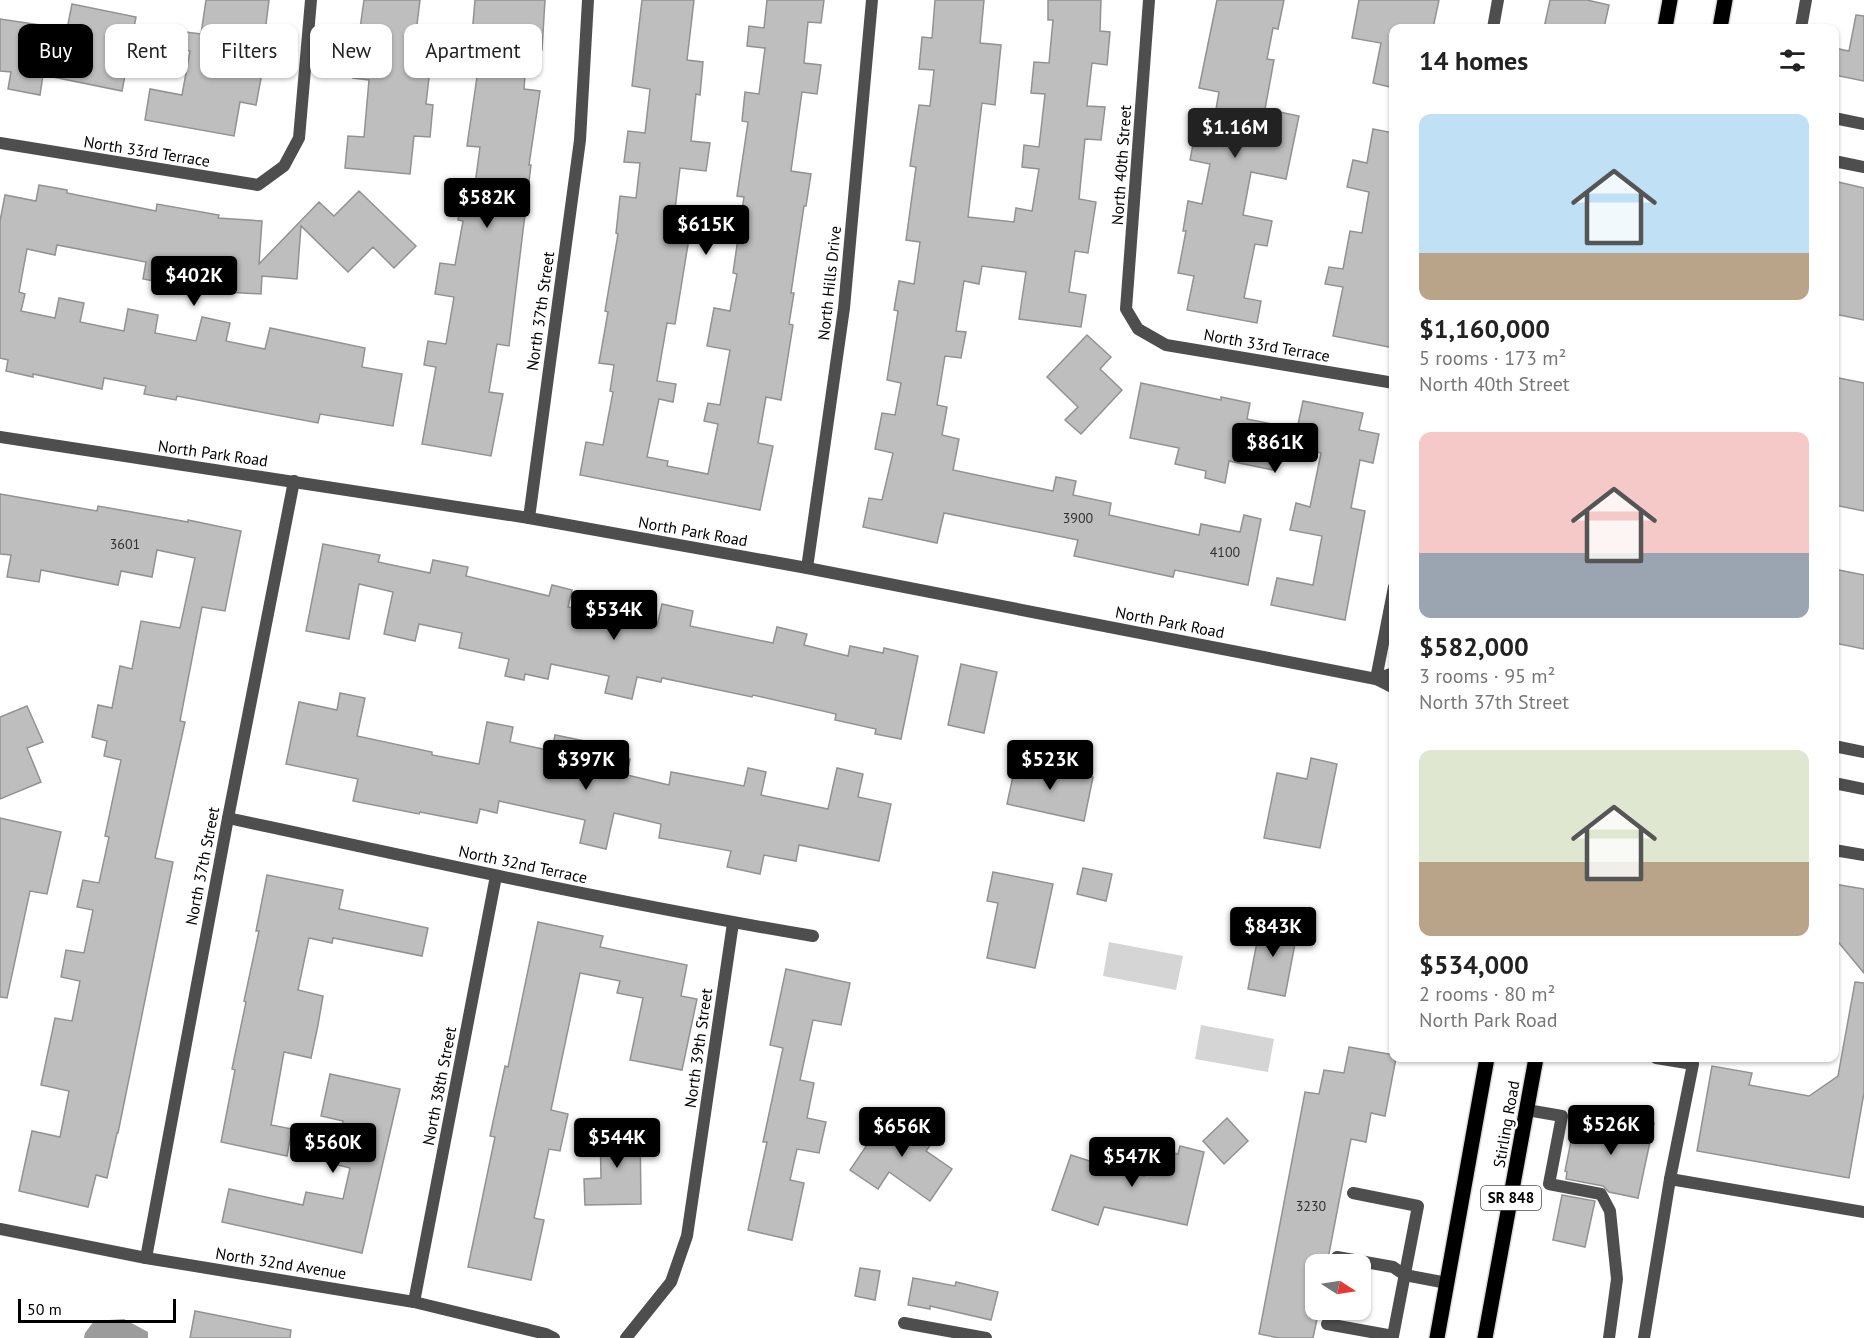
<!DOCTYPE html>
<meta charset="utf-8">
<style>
:root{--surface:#fff;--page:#f2f2f2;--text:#222;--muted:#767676;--accent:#000}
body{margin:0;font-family:"PT Sans",sans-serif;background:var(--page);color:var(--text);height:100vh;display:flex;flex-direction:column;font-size:22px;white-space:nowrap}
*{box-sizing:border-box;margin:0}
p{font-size:20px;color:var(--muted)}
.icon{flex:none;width:33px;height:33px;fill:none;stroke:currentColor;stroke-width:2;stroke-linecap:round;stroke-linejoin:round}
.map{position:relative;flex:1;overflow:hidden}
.side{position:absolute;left:1389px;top:24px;width:450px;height:1038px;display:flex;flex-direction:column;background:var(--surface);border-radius:12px;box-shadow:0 2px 4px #0004}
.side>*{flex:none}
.top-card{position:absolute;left:18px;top:24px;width:570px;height:54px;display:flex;gap:12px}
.needle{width:39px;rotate:102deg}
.buttons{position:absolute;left:1305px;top:1254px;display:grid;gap:12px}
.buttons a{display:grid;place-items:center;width:66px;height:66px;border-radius:12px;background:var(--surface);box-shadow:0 2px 4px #0004;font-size:30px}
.scale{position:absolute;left:18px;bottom:15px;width:158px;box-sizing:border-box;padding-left:6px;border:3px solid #000;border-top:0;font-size:16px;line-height:21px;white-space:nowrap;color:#000;-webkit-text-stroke:4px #fff;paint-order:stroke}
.price{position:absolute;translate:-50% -51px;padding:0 14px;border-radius:6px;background:var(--accent);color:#fff;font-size:20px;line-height:39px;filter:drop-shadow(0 2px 3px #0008)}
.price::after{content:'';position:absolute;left:50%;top:36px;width:18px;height:14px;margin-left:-9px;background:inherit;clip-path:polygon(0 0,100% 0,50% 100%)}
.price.on{background:#222;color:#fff}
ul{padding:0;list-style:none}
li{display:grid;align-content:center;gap:12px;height:318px;padding:0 30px}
li span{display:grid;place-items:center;height:186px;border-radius:12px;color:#555}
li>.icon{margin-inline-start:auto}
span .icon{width:108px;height:108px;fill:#fffc;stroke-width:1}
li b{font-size:26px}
h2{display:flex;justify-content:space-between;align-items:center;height:72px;padding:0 30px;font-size:26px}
.tag{padding:0 21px;border-radius:12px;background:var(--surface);box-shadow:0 2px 4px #0004;font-size:21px;line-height:54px}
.tag.on{background:var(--accent);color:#fff}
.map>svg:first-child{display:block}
</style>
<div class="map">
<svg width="1864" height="1338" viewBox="0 0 1864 1338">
<rect width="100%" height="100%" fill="#fff"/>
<g fill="#d5d5d5">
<path d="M1109,942l74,14 -7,34 -73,-14z"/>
<path d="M1201,1025l73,14 -6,33 -73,-13z"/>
</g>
<path fill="#9c9c9c" d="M124,1319l24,13v6h-64l1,-5 9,-12z"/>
<g fill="#bebebe" stroke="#929292" stroke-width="1.5">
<path d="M206,0h63l-9,73h2l-6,32 -16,-3 -6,34 -89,-16 5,-31 32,6 8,-44 -6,-1 2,-18 15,2z"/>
<path d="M364,0h56l-8,65 18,3 -4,36 7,1 -3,32 -16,-1 -4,38 -65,-6 3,-32 16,1 5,-57 -16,-2z"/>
<path d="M475,0h70l-3,50 -15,-2 -3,41 16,2 -11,74h2l-22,181 -12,-2 -8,48 14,2 -12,62 -69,-12 14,-77 -12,-2 4,-24 18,3 8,-47 -19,-3 5,-31 15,2 8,-44 -5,-1 4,-30 12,2 6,-45 -13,-1 11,-76 -9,-1z"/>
<path d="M642,0h52l-7,60 16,2 -3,33 -4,-1 -5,47 19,2 -4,28 -26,-3 -6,50 18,2 -17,104 -8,-1 -10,58 19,3 -3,18 -14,-3 -12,58 21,4 -1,5 41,8 10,-50 -14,-3 4,-18 12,2 10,-55 -23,-4 7,-38 16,3 7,-37 -4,-1 11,-76 -7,-1 11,-74 -6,-1 3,-29 14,2 6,-46 -18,-2 2,-20 15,2 3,-28h57l-3,23 -13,-1 -4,41 17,2 -4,29 -15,-2 -11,79 20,3 -5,32h-2l-13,87h3l-5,31 4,1 -12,75 -15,-3 -8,46 15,3 -13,64 -180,-35 6,-33 17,3 10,-53 -3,-1 4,-26 -15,-2 9,-51 -3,-1 13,-77 -2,-1 4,-37 16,2 4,-35 -16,-1 4,-31 17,2 5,-44 -18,-3z"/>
<path d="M935,0h49l-4,43 21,2 -6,60 -13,-2 -14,114 46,5 2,-14 16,3 7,-42 -17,-2 2,-22 15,2 6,-53 -14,-1 3,-31 15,1 4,-43h-5v-20h53l-1,31 10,1 -3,33 -15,-2 -5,43 18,1 -4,33 -16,-1 -6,60 17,3 -8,51 -13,-2 -6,41 17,3 -5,32 -62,-8 7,-47 -44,-6 -3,18 -15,-3 -8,50 10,1 -5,26 -16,-2 -8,49 10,2 -5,28 17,4 -6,31 100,21 3,-14 20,4 -3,14 38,8 -2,12 90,20 2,-11 39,8 4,-17 17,4 -13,66 -73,-15 -2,7 -99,-21 4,-16 -134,-27 -7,30 -74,-16 6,-29 13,2 11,-47 -18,-4 7,-36 13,2 6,-32 -14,-3 11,-69 -4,-1 5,-29 15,3 6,-42 -14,-2 10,-73 -6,-1 9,-61 11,1 4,-36 -15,-1 3,-32 10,1z"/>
<path d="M1217,0h67l-6,29 -5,-1 -6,31 7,1 -9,49 34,7 -13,63 -35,-7 -8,43 29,6 -5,25 -12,-2 -11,54 17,3 -4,22 -70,-13 7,-34 -16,-3 8,-42h-3l5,-30 14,3 8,-40 -20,-4 6,-31 16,3 7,-40 -20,-4z"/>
<path d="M1359,0h80l-6,28h-39v60l-21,-5 8,-40 -29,-5z"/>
<path d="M1550,0h37l22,5 -5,23h-60z"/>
<path d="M72,4l64,13 -14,74 -79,-16 -3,20 -32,-6 3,-17 -11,-1v-52l67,10z"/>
<path d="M1856,15l8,1v65l-30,-6v-27l15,3z"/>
<path d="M1373,129l21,4v215l-61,-12 10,-49 -18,-3 4,-17 14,2 7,-38 12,2 7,-41 -22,-5 6,-27 14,3z"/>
<path d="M1834,181l30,7v132l-30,-6z"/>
<path d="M39,185l28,5v3l89,18 1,-7 62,11 -1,3 44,3 -3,43 60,-62 15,14 25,-25 57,55 -22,22 -21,-21 -25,25 -47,-46 -4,53 -35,-3 -1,18 -36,-2 1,-16 -58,-11 -4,18 -21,-4 3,-17 -89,-17 -2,10 -28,-6 -8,43 6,2 -4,17 34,7 4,-20 25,5 -4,19 44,9 4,-22 30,6 -3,18 41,8 6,-24 28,6 -4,18 39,8 5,-21 95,20 -3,19 40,7 -9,52 -73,-12 -2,9 -141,-27 -1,4 -32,-6 2,-8 -42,-8 -2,11 -69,-15v3l-27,-6 2,-11 -8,-2v-137l5,-26 31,6z"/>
<path d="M1087,335l24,22 -11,12 22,21 -41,44 -16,-14 13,-13 -31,-30z"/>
<path d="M1834,377l30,6v128l-30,-6z"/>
<path d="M1141,383l80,17v-3l29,6 -3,16 50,10 6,-28 60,12 -4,17 20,4 -6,29 -13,-3 -9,48 14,3 -20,109 -74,-15 6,-27 36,7 9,-49 -32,-6 6,-27 14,4 11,-54 -43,-9 -5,26 -44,-9 -4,22 -20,-5 1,-7 -31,-7 4,-16 -49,-10z"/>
<path d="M0,494l97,17 1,-5 90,16v-2l53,11 -16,80 -23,-4 -22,114 5,1 -30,136 18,4 -55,271h-1l-10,45 -11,-3 -8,32 -69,-16 13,-60 28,6 9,-46 -28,-6 14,-67 17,3 8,-40 -19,-4 5,-27 18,3 9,-43 -16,-3 6,-27 16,3 10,-46 -4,-1 16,-76 -17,-4 3,-15 -15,-4 6,-32 14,3 8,-42 12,3 9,-48 39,7 15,-70 -38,-8 -5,27 -31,-6 -3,14 -77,-15 -2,12 -32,-5 4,-22 -11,-1z"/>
<path d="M323,544l57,11 -2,7 52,11 3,-13 35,7 -2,9 83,20 3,-11 20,5 -4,17 89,19 5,-22 31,7 -3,15 83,17 4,-16 30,7 -3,11 44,11 2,-10 33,7 1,-5 34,8 -17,83 -26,-5 1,-5 -41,-9 1,-6 -83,-19 -1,2 -90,-19 -1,4 -24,-5 -5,22 -27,-6 4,-17 -58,-12 -3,15 -23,-5 -1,6 -19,-4 4,-17 -50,-11 3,-15 -43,-9 -4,17 -31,-7 9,-42 -34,-8 -10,55 -43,-8z"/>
<path d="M1834,569l30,6v74l-30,-6z"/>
<path d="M961,664l36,8 -13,61 -36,-8z"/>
<path d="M340,693l25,5 -8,38 75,16v3l47,9 8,-42 26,5 -3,15 42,9 3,-16 35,7 -1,7 41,10 -3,16 42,10 2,-13 73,14 4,-18 18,4 -5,23 67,14 9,-41 26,6 -5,23 33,7 -12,57 -80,-16 -3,16 -32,-6 -4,19 -33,-7 4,-16 -72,-13 2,-14 -47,-11 -8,36 -26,-6 5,-23 -86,-19 -2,12 -17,-4 -3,14 -57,-11 -1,2 -66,-13 5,-22 -72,-15 13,-62 38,8z"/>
<path d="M27,706l16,36 -16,6 14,34 -41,17v-82z"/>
<path d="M1311,758l26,6 -17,84 -56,-10 13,-65 30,6z"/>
<path d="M1016,762l77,15 -9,44 -77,-17z"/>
<path d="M0,818l61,14 -14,62 -17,-3 -23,107 -7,-1z"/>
<path d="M1083,868l29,6 -6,27 -29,-7z"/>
<path d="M993,872l60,12 -18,84 -48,-10 11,-55 -11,-2z"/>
<path d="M267,875l76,15 -4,19 89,19 -6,28 -89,-18 -1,5 -23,-5 -11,52 25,6 -5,29 -7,33 -27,-6 -13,73 21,4 -5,27 -66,-14 14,-72 -3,-1 14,-67 -2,-1 15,-70h-3z"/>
<path d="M1834,884l30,5v84l-30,-36z"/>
<path d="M1261,921l37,7 -13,68 -37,-7z"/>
<path d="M538,922l65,14 -3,11 87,18 -6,31 16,3 -15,71 -52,-10 13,-62 -26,-5 3,-12 -40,-8 -29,137 17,4 -8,37 -11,-2 -15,69 10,2 -13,60 -63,-13 27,-130 -5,-1 15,-70 3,1z"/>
<path d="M786,969l64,14 -9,42 -28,-5 -13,60 14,3 -7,35 19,4 -7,31 -22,-4 -7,31 14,3 -12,57 -44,-10 19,-88h-4l20,-94 -13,-3z"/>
<path d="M1855,982l9,1v110l-15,85 -152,-27 15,-85 40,7 -3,12 60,11 29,-20z"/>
<path d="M1349,1047l45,8v3h2l-11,58 -14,-3 -5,29 -15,-3 -24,125h-11v46h3l-6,28h-34l-20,-4 46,-242 14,2 5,-24 20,3z"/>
<path d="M330,1074l70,15 -38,164 -140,-31 7,-33 74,16 3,-13 37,7 7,-31 -16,-4 9,-43 -22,-5z"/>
<path d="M903,1115l33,22 -10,14 26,18 -22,32 -41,-29 -11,17 -28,-19 36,-53 11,8z"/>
<path d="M1620,1116l34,7 -16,75 -29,-6 -6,-6 -37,-7 1,-7 -2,-1 9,-45 42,8z"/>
<path d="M1227,1118l21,23 -24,23 -21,-23z"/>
<path d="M640,1126l1,78 -56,1 -1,-26 17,-1 -1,-51z"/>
<path d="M1180,1146l24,6 -17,73 -83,-18 -6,18 -46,-15 19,-55 46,15 27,6 6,-28 28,6z"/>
<path d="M1562,1195l33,6 -10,46 -32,-7z"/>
<path d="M860,1268l20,3 -5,29 -20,-4z"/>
<path d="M913,1278l42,8 1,-4 42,10 -7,28 -61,-14v3l-22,-4z"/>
<path d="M195,1311l96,19 -1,8h-100z"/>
</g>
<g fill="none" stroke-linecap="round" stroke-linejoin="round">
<g stroke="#dbdbdb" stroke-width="18">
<g id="primary">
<path d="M1665,28l5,-28"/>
<path d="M1720,28l5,-28"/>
<path d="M1437,1338l50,-280"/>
<path d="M1485,1338l51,-280"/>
</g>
</g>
<g stroke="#4e4e4e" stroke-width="12">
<path d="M1801,28l5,-28"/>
<path d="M1834,118l30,6"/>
<path d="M1834,161l30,6"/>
<path d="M1834,850l30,5"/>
<path d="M1656,1058l37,6 -23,115"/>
<path d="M1527,1110l35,6 -13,68 52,10 9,17 7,68 -8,59"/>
<path d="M1337,1257l56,10 12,8 42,8"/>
<path d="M1327,1324l66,12 25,-130 -65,-13"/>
<path d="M1644,1338l26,-159 194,33"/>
</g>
<g stroke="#4e4e4e" stroke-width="12">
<path d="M1149,0l-23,309 12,20 28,16 228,38"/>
<path d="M1493,28l5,-28"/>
<path d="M0,143l258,42 26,-19 15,-28 12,-138"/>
<path d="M529,518l51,-378 8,-140"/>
<path d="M807,568l37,-260 28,-308"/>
<path d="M1376,679l18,-92"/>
<path d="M1834,746l30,6"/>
<path d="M1834,783l30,6"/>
<path d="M228,818c194,42 389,85 585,118"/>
<path d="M0,1229l146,29 268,44 132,32 8,4"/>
<path d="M146,1258l82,-440 66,-337"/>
<path d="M414,1302l82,-426"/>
<path d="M904,1323l82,15"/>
<path d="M626,1338l45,-56 16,-46 46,-313"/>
</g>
<g stroke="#4e4e4e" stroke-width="12">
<path d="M0,437l529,81 278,50 569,111 18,9"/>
<path d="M1376,679l18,-6"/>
</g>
<use href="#primary" stroke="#000" stroke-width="15"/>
</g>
<g text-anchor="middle" stroke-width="5" stroke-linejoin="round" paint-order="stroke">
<g font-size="14" fill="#303030">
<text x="1078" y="523">3900</text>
<text x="125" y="549">3601</text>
<text x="1225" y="557">4100</text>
<text x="1311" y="1211">3230</text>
</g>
<rect fill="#fff" stroke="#4c4c4c" stroke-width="1.5" x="1481" y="1186" width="60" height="24" rx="4.5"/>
<g font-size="15" font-weight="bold" fill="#000">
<text x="1511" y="1203">SR 848</text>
</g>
<g font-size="16" fill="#000" stroke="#fff">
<text transform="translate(147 151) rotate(9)" y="6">North 33rd Terrace</text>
<text transform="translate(1121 165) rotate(-86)" y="6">North 40th Street</text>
<text transform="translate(829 283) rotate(-84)" y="6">North Hills Drive</text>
<text transform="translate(540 311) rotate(-82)" y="6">North 37th Street</text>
<text transform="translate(1267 345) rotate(10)" y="6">North 33rd Terrace</text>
<text transform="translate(213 453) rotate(8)" y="6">North Park Road</text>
<text transform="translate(693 531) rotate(10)" y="6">North Park Road</text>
<text transform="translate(1170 622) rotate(11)" y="6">North Park Road</text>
<text transform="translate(523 864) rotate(12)" y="6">North 32nd Terrace</text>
<text transform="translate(202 866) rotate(-79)" y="6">North 37th Street</text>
<text transform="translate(698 1048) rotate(-82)" y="6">North 39th Street</text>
<text transform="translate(439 1086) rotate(-79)" y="6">North 38th Street</text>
<text transform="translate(1506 1124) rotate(-80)" y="6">Stirling Road</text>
<text transform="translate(281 1263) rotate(9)" y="6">North 32nd Avenue</text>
</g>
</g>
</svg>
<div class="buttons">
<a><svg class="needle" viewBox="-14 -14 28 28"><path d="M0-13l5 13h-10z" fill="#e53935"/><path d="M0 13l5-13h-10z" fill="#767676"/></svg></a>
</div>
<div class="scale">50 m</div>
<b class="price on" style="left:1235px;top:159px">$1.16M</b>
<b class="price" style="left:487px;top:229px">$582K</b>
<b class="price" style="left:706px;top:256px">$615K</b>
<b class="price" style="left:194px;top:307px">$402K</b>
<b class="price" style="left:1275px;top:474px">$861K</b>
<b class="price" style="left:614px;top:641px">$534K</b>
<b class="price" style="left:586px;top:791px">$397K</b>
<b class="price" style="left:1050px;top:791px">$523K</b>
<b class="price" style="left:1273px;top:958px">$843K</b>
<b class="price" style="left:1611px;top:1156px">$526K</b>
<b class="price" style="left:902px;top:1158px">$656K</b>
<b class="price" style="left:617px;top:1169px">$544K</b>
<b class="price" style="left:333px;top:1174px">$560K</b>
<b class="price" style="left:1132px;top:1188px">$547K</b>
<div class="top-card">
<a class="tag on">Buy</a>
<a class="tag">Rent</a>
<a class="tag">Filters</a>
<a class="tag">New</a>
<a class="tag">Apartment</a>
</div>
<section class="side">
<h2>14 homes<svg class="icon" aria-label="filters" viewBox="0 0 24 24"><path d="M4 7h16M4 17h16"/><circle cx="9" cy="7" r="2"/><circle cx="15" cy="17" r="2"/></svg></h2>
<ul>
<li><span style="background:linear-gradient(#bfe0f5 75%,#b9a48a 0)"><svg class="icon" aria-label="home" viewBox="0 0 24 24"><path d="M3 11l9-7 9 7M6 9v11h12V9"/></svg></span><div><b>$1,160,000</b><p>5 rooms · 173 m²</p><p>North 40th Street</p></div></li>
<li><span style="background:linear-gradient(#f6c9c9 65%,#9aa5b1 0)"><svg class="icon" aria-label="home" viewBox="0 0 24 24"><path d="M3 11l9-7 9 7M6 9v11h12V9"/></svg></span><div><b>$582,000</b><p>3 rooms · 95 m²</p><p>North 37th Street</p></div></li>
<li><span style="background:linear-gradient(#dfe7d0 60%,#b9a48a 0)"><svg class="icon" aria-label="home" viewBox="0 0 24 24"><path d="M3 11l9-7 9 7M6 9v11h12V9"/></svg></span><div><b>$534,000</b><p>2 rooms · 80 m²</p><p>North Park Road</p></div></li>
</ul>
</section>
</div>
